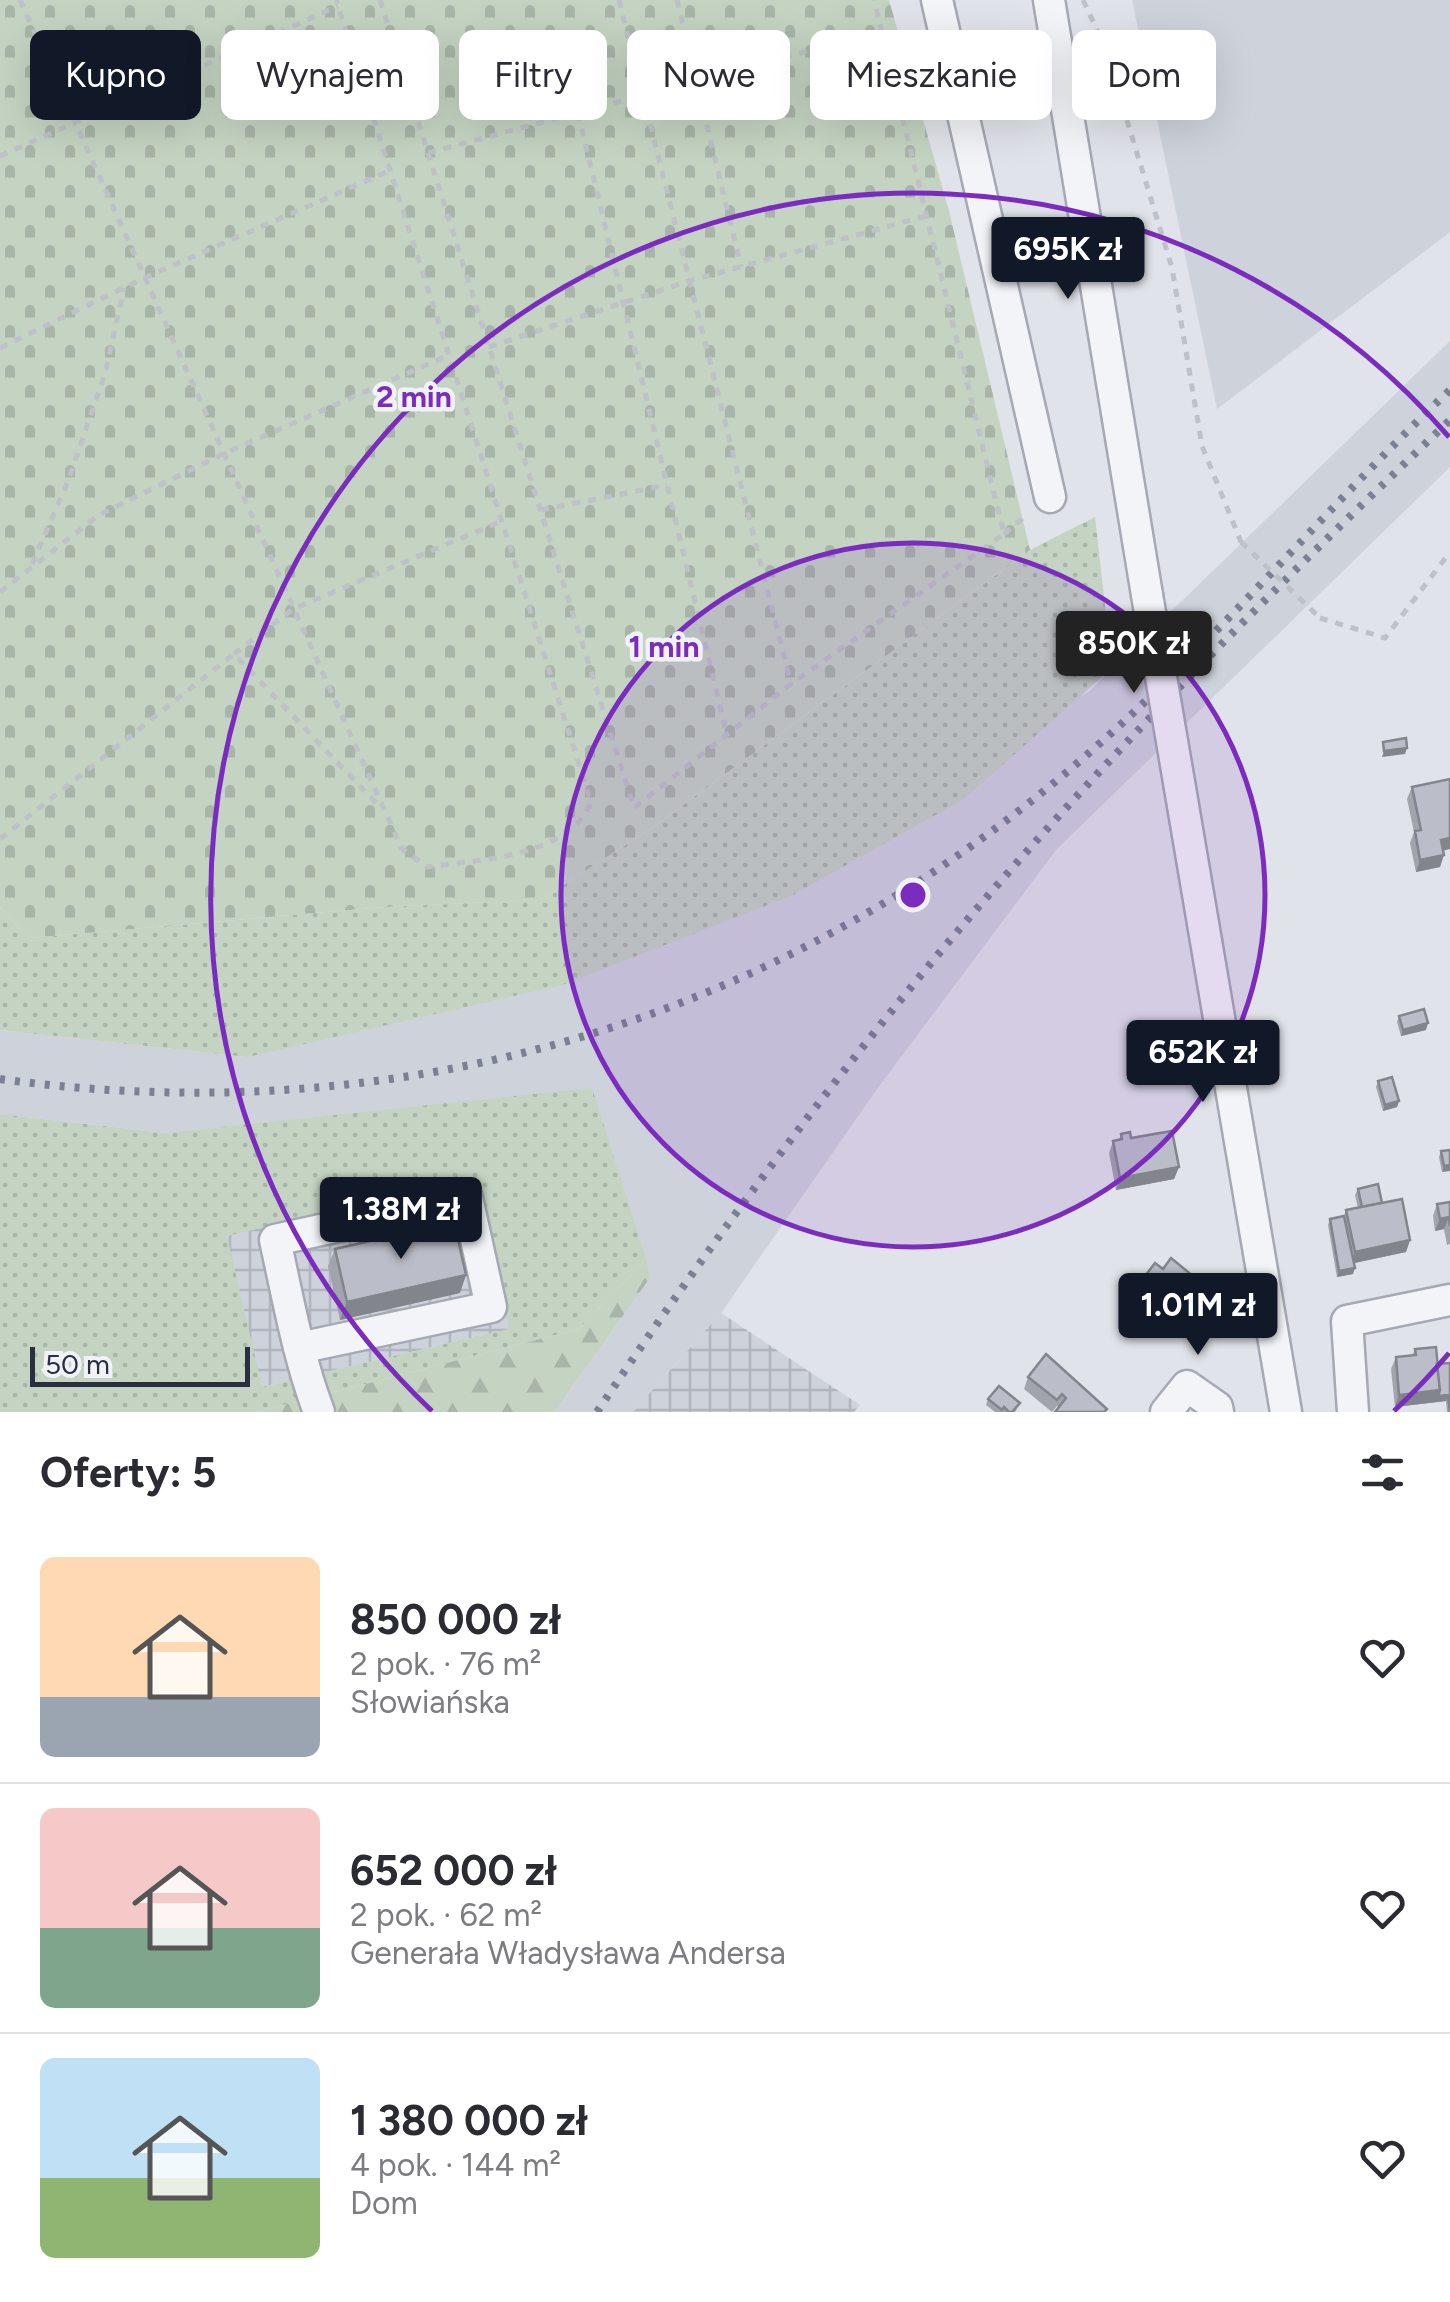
<!DOCTYPE html>
<html lang="pl">
<meta charset="utf-8">
<style>
:root{--surface:#fff;--page:#f7f7f7;--text:#2b2b33;--muted:#7c7c81;--line:#e1e1e2;--accent:#111827}
body{margin:0;font-family:Figtree,sans-serif;background:var(--page);color:var(--text);height:100vh;display:flex;flex-direction:column;font-size:38px;white-space:nowrap}
*{box-sizing:border-box;margin:0}
p{font-size:32px;color:var(--muted)}
.icon{flex:none;width:55px;height:55px;fill:none;stroke:currentColor;stroke-width:2;stroke-linecap:round;stroke-linejoin:round}
.map{position:relative;height:1412px;overflow:hidden}
.panel{display:flex;flex-direction:column;background:var(--surface);flex:1}
.panel>*{flex:none}
.banner{position:absolute;left:30px;top:30px;width:1390px;height:90px;display:flex;gap:20px}
.scale{position:absolute;left:30px;bottom:25px;width:220px;box-sizing:border-box;padding-left:10px;border:5px solid #292f40;border-top:0;font-size:28px;line-height:35px;white-space:nowrap;color:#292f40;-webkit-text-stroke:8px #f0f2f7;paint-order:stroke}
.price{position:absolute;translate:-50% -85px;padding:0 22px;border-radius:10px;background:var(--accent);color:#fff;font-size:32px;line-height:65px;filter:drop-shadow(0 2px 5px #0008)}
.price::after{content:'';position:absolute;left:50%;top:60px;width:30px;height:22px;margin-left:-15px;background:inherit;clip-path:polygon(0 0,100% 0,50% 100%)}
.price.on{background:#222;color:#fff}
ul{padding:0;list-style:none}
li{display:flex;align-items:center;gap:30px;height:250px;padding:0 40px}
li+li{border-top:2px solid var(--line)}
li span{display:grid;place-items:center;flex:none;width:280px;height:200px;border-radius:15px;color:#555}
li>.icon{margin-inline-start:auto}
span .icon{width:120px;height:120px;fill:#fffc;stroke-width:1}
li b{font-size:42px}
h2{display:flex;justify-content:space-between;align-items:center;height:120px;padding:0 40px;font-size:42px}
.chip{padding:0 35px;border-radius:15px;background:var(--surface);box-shadow:0 10px 40px #0002;font-size:35px;line-height:90px}
.chip.on{background:var(--accent);color:#fff}
.map>svg:first-child{display:block}
</style>
<div class="map">
<svg width="1450" height="1412" viewBox="0 0 1450 1412">
<defs>
<pattern id="industrial-grid" width="8" height="8" patternUnits="userSpaceOnUse" patternTransform="scale(2.5)"><rect width="8" height="8" fill="#ced2db"/><path d="M0 4h8M4 0v8" fill="none" stroke="#b1b5bd"/></pattern>
<pattern id="grass-dots" width="8" height="8" patternUnits="userSpaceOnUse" patternTransform="scale(2.5)"><rect width="8" height="8" fill="#c4d3c2"/><path d="M2 2h.1M6 6h.1" fill="none" stroke="#a8b5a8" stroke-width="1.8" stroke-linecap="round"/></pattern>
<pattern id="forest-firs" width="22" height="20" patternUnits="userSpaceOnUse" patternTransform="scale(2.5)"><rect width="22" height="20" fill="#c4d3c2"/><path d="M5 1l3.5 6h-7zM16 11l3.5 6h-7z" fill="#a8b5a8"/></pattern>
<pattern id="cemetery-stones" width="16" height="16" patternUnits="userSpaceOnUse" patternTransform="scale(2.5)"><rect width="16" height="16" fill="#c4d3c2"/><path d="M2 7V4a2 2 0 0 1 4 0v3zM10 15v-3a2 2 0 0 1 4 0v3z" fill="#a8b5a8"/></pattern>
</defs>
<rect width="100%" height="100%" fill="#e0e3e9"/>
<g fill="#ced2db">
<path d="M1132,0h318v232l-233,177z"/>
<path d="M1450,341v126l-394,383 -179,239 -156,224 -88,99h-79l96,-134 -58,-189 -428,44 -164,-19v-84l247,27 840,-364z"/>
</g>
<g fill="url(#industrial-grid)">
<path d="M475,1177l35,152 -248,58 -36,-151z"/>
<path d="M721,1313l139,92 -6,7h-221z"/>
</g>
<g fill="url(#grass-dots)" fill-rule="evenodd">
<path d="M1095,517l17,151 -148,131 -173,97 -229,89 -315,72 -247,-27v-123l29,31 355,-31 156,-7 113,-73 377,-277z"/>
<path d="M592,1088l54,171 -67,70 -323,83h-256v-298l164,19zM475,1178l34,151 -247,58 -35,-151z"/>
</g>
<path fill="url(#forest-firs)" d="M646,1259l4,19 -96,134h-298l323,-83z"/>
<path fill="url(#cemetery-stones)" d="M0,0h889l60,211 81,339 -377,277 -113,73 -156,7 -355,31 -29,-31z"/>
<g fill="none" stroke-linecap="round" stroke-linejoin="round">
<g stroke="#a5a9b3" stroke-width="35">
<g id="minor">
<path d="M937,0l113,497"/>
<path d="M1049,0l98,595"/>
<path d="M1180,788l106,624"/>
<path d="M299,1348l192,-41 -24,-109 -192,42c13,58 23,117 44,172"/>
<path d="M1166,1412l21,-26 30,21 1,5"/>
<path d="M1353,1412l-6,-91 103,-21"/>
</g>
</g>
<g stroke="#bec1c7" stroke-width="5" stroke-dasharray="8 8" stroke-linecap="butt">
<path d="M20,0l382,849 25,18c53,-8 141,-9 164,-65l-255,-802"/>
<path d="M380,0l254,808 157,-124 213,-150 -130,-534"/>
<path d="M619,0l172,684"/>
<path d="M677,0l64,267"/>
<path d="M1083,0l21,45 68,223 30,178 39,96"/>
<path d="M578,113l149,622"/>
<path d="M428,153l453,-122"/>
<path d="M0,156l338,-150"/>
<path d="M489,347l200,-66 237,-65"/>
<path d="M0,348l144,-70 247,-108"/>
<path d="M541,510l126,-25"/>
<path d="M1004,534l24,-20"/>
<path d="M32,564l36,-83 37,-107 19,-86"/>
<path d="M0,592l99,-77 124,-61 226,-99"/>
<path d="M1320,618l65,20 65,-86"/>
<path d="M234,654l59,-45 209,-88"/>
<path d="M0,839l234,-185 144,151"/>
</g>
<use href="#minor" stroke="#f3f4f7" stroke-width="30"/>
<g stroke="#7a8192" stroke-width="8" stroke-dasharray="5 10" stroke-linecap="butt">
<path d="M0,1079c406,56 792,-61 1098,-334 125,-111 231,-241 352,-355"/>
<path d="M597,1412c108,-162 225,-319 349,-467 156,-186 329,-358 504,-525"/>
</g>
<g stroke="#a5a9b3" stroke-width="35" stroke-linecap="butt">
<path id="minor-bridge" d="M1147,595l33,193"/>
</g>
<path stroke="#bec1c7" stroke-width="5" stroke-dasharray="8 8" stroke-linecap="butt" d="M1241,542l79,76"/>
<use href="#minor-bridge" stroke="#f3f4f7" stroke-width="30"/>
</g>
<g fill="#a1a3ad">
<path d="M1412,787l31,64 -3,16 -24,5 -6,-29 4,-11 -7,-33z"/>
<path d="M1399,1016l27,14 -25,6 -4,-14z"/>
<path d="M1378,1081l21,20 -2,6 -14,4 -7,-24z"/>
<path d="M1121,1134l58,33 -5,12 -58,11 -7,-37 4,-12 6,-1z"/>
<path d="M1450,1150l-8,22 -3,-15 2,-6z"/>
<path d="M1358,1189l24,14 28,37 -4,12 -52,11 -1,11 -16,3 -9,-52 2,-6 14,-3 2,-6 12,-2 -3,-13z"/>
<path d="M1450,1202v42l-3,1 -3,-16 -9,2 -2,-15 4,-12z"/>
<path d="M335,1249l125,44 -120,27 -12,-54z"/>
<path d="M1138,1285l57,8 -26,32 -35,-28z"/>
<path d="M1415,1349l22,15 13,-1v49h-3l-1,-11 -51,6 -4,-38 5,-12 16,-1z"/>
<path d="M1028,1377l78,35 -49,-6 -5,6 -28,-23z"/>
<path d="M988,1399l29,10 -2,3h-20l-9,-7z"/>
</g>
<g fill="#83858d">
<path d="M1407,748l-2,6 -23,3 2,-6z"/>
<path d="M1450,838v11l-13,3 4,-12z"/>
<path d="M1444,855l-4,12 -24,5 4,-12z"/>
<path d="M1428,1023l-2,7 -25,6 2,-6z"/>
<path d="M1399,1101l-2,6 -14,4 2,-6z"/>
<path d="M1450,1165v6l-8,1 2,-6z"/>
<path d="M1179,1167l-5,12 -58,11 4,-12z"/>
<path d="M1449,1217l-5,12 -9,2 5,-12z"/>
<path d="M1410,1240l-4,12 -56,12 5,-12z"/>
<path d="M1355,1268l-2,6 -16,3 2,-6z"/>
<path d="M466,1275l-6,18 -120,27 7,-18z"/>
<path d="M1199,1281l-4,12 -26,32 4,-12z"/>
<path d="M1440,1390l8,5 -2,6 -51,6 4,-12z"/>
</g>
<g fill="#bbbec9" stroke="#83858d" stroke-width="2.5">
<path d="M1406,738l1,10 -23,3 -1,-9z"/>
<path d="M1450,779v59l-9,2 3,15 -24,5 -5,-29 6,-1 -9,-43z"/>
<path d="M1424,1009l4,14 -25,7 -4,-14z"/>
<path d="M1392,1077l7,24 -14,4 -7,-24z"/>
<path d="M1172,1131l7,36 -59,11 -7,-37 9,-2 -1,-5 9,-2 1,6z"/>
<path d="M1450,1150v15l-6,1 -3,-15z"/>
<path d="M1378,1184l4,19 -20,4 -4,-18z"/>
<path d="M1402,1199l8,41 -55,12 -9,-42z"/>
<path d="M1450,1202v24l-1,-9 -9,2 -3,-15z"/>
<path d="M1344,1216l11,52 -16,3 -9,-52z"/>
<path d="M454,1222l12,53 -119,27 -12,-53z"/>
<path d="M1171,1258l28,23 -26,32 -35,-28 17,-22 8,6z"/>
<path d="M1436,1347l4,43 -41,5 -3,-38 20,-2 -1,-6z"/>
<path d="M1046,1354l61,55 -3,3h-49l11,-14 -4,-4 -5,6 -29,-23z"/>
<path d="M1450,1363v49l-2,-17 -10,1 2,-6 -3,-26z"/>
<path d="M999,1386l21,17 -8,9h-3l-5,-5 -2,3 -14,-11z"/>
</g>
<circle cx="913" cy="895" r="352" fill="#7b2cbf" fill-opacity=".12"/>
<g fill="none" stroke="#7b2cbf" stroke-width="5">
<circle cx="913" cy="895" r="352"/>
<path d="M1449 1353A705 705 0 0 1 1394 1411M432 1411A705 705 0 1 1 1449 437"/>
</g>
<circle cx="913" cy="895" r="15" fill="#7b2cbf" stroke="#f0f2f7" stroke-width="5"/>
<g font-size="30" text-anchor="middle" font-weight="bold" fill="#7b2cbf" stroke="#f0f2f7" stroke-width="9" stroke-linejoin="round" paint-order="stroke">
<text x="414" y="407">2 min</text>
<text x="664" y="657">1 min</text>
</g>
</svg>
<div class="scale">50 m</div>
<b class="price" style="left:1068px;top:302px">695K zł</b>
<b class="price on" style="left:1134px;top:696px">850K zł</b>
<b class="price" style="left:1203px;top:1105px">652K zł</b>
<b class="price" style="left:401px;top:1262px">1.38M zł</b>
<b class="price" style="left:1198px;top:1358px">1.01M zł</b>
<div class="banner">
<a class="chip on">Kupno</a>
<a class="chip">Wynajem</a>
<a class="chip">Filtry</a>
<a class="chip">Nowe</a>
<a class="chip">Mieszkanie</a>
<a class="chip">Dom</a>
</div>
</div>
<section class="panel">
<h2>Oferty: 5<svg class="icon" aria-label="filters" viewBox="0 0 24 24"><path d="M4 7h16M4 17h16"/><circle cx="9" cy="7" r="2"/><circle cx="15" cy="17" r="2"/></svg></h2>
<ul>
<li><span style="background:linear-gradient(#ffd9b3 70%,#9aa5b1 0)"><svg class="icon" aria-label="home" viewBox="0 0 24 24"><path d="M3 11l9-7 9 7M6 9v11h12V9"/></svg></span><div><b>850 000 zł</b><p>2 pok. · 76 m²</p><p>Słowiańska</p></div><svg class="icon" aria-label="heart" viewBox="0 0 24 24"><path d="M12 20l-8-8c-3-5 5-10 8-4 3-6 11-1 8 4z"/></svg></li>
<li><span style="background:linear-gradient(#f6c9c9 60%,#7fa58c 0)"><svg class="icon" aria-label="home" viewBox="0 0 24 24"><path d="M3 11l9-7 9 7M6 9v11h12V9"/></svg></span><div><b>652 000 zł</b><p>2 pok. · 62 m²</p><p>Generała Władysława Andersa</p></div><svg class="icon" aria-label="heart" viewBox="0 0 24 24"><path d="M12 20l-8-8c-3-5 5-10 8-4 3-6 11-1 8 4z"/></svg></li>
<li><span style="background:linear-gradient(#bfe0f5 60%,#8fb573 0)"><svg class="icon" aria-label="home" viewBox="0 0 24 24"><path d="M3 11l9-7 9 7M6 9v11h12V9"/></svg></span><div><b>1 380 000 zł</b><p>4 pok. · 144 m²</p><p>Dom</p></div><svg class="icon" aria-label="heart" viewBox="0 0 24 24"><path d="M12 20l-8-8c-3-5 5-10 8-4 3-6 11-1 8 4z"/></svg></li>
</ul>
</section>
